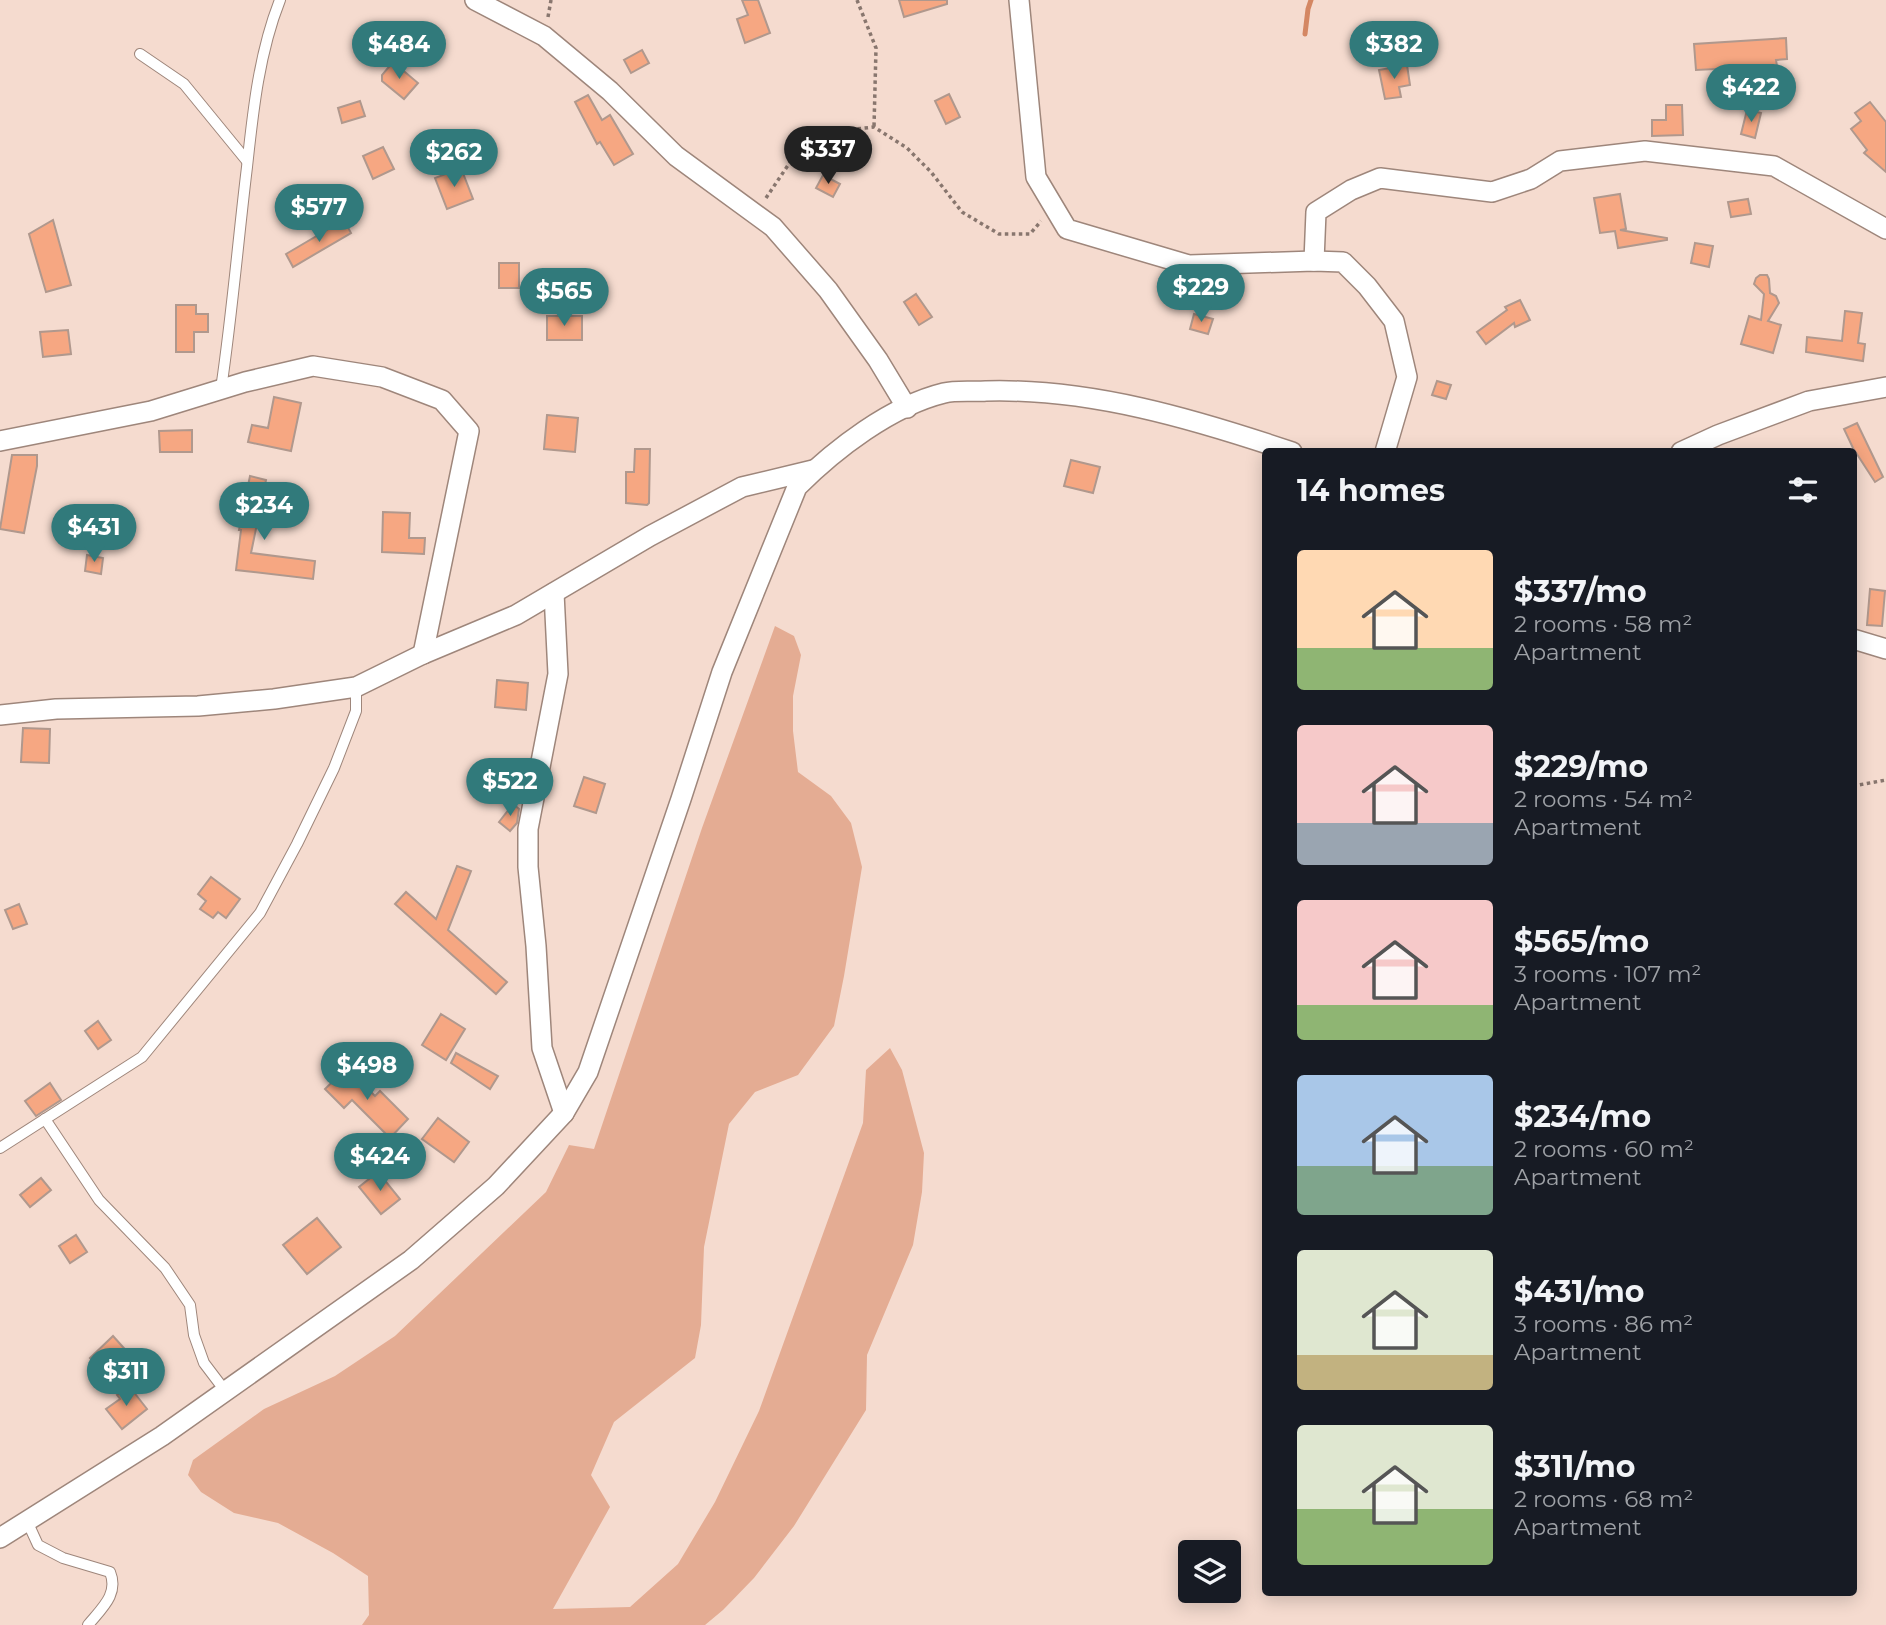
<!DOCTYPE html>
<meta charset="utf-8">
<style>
:root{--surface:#171b24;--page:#242831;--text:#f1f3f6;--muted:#9ea1a6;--accent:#317a7b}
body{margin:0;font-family:Montserrat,sans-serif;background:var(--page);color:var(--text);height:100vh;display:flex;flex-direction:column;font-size:26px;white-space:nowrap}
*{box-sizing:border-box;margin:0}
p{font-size:23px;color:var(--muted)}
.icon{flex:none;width:38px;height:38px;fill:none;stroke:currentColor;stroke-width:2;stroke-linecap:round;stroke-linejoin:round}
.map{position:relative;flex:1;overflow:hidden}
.side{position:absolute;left:1262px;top:448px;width:595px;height:1148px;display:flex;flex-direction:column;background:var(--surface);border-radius:7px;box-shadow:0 4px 18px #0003}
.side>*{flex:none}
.fabs{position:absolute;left:1178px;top:1540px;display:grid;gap:14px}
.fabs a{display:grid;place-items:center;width:63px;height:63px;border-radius:7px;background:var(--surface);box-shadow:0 4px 18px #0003;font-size:35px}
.price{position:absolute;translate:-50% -60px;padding:0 16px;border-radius:24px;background:var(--accent);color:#fff;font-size:23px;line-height:46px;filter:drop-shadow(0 2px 4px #0008)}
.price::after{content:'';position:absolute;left:50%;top:42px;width:21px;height:16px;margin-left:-10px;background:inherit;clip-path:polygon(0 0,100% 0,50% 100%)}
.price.active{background:#222;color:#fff}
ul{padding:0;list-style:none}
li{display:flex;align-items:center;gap:21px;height:175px;padding:0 35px}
li span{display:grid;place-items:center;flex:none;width:196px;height:140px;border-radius:7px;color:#555}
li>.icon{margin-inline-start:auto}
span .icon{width:84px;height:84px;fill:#fffc;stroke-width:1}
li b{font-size:30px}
h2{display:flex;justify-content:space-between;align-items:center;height:84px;padding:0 35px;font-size:30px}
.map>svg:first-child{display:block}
</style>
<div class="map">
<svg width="1886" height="1625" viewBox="0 0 1886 1625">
<rect width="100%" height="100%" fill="#f5dbcf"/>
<path fill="#e4ac93" d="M775,626l19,10 7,19 -8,41v35l5,41 33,24 20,27 11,44 -18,109 -10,50 -36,49 -43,17 -26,32 -25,123 -3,78 -6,33 -81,64 -23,53 19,32 -57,102 77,-2 48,-43 37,-62 44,-91 104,-288 3,-53 24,-22 12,22 22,83 -2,39 -9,53 -46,110 -1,55 -72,116 -40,52 -31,32 -18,15h-343l7,-10 -1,-39 -35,-23 -55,-30 -44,-10 -33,-21 -13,-17 5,-15 71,-51 71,-33 60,-40 151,-144 23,-47 25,4 108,-321z"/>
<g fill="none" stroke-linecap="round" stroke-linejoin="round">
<path stroke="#d48763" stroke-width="5" d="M1305,34l3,-25 3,-9"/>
</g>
<g fill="#f6a782" stroke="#b0988d" stroke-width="2">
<path d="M742,0h16l12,33 -25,10 -8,-24 11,-4z"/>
<path d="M899,0h48v4l-43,13z"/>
<path d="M1786,38l1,21 -11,1 1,6 -81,4 -2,-26z"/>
<path d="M642,50l7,13 -18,10 -7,-13z"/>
<path d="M393,62l25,21 -14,16 -22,-18v-6z"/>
<path d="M1407,65l3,20 -11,2 2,10 -16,2 -6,-29z"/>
<path d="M949,94l11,23 -14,7 -11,-23z"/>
<path d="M588,95l14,25 8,-5 23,39 -19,11 -14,-23 -3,2 -22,-42z"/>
<path d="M360,101l5,15 -23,7 -4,-15z"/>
<path d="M1870,102l16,20v50l-22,-19 3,-3 -16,-21 10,-8 -6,-8z"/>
<path d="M1666,105h16l1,30 -31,1v-16h14z"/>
<path d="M1747,110l14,3 -6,25 -14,-4z"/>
<path d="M383,147l11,22 -21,10 -10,-23z"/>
<path d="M461,168l12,31 -26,10 -12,-31z"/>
<path d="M823,175l17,9 -7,13 -17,-9z"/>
<path d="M1620,194l6,35 -6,1 47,8v2l-49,8 -3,-17 -15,2 -6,-35z"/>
<path d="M1748,199l3,15 -20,3 -3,-15z"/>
<path d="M53,220l18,65 -25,7 -17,-58z"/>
<path d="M344,220l7,13 -58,34 -7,-13z"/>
<path d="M1695,243l18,3 -4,21 -18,-4z"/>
<rect x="499" y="263" width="20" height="25"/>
<path d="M1760,275h7l2,4 1,14 6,3 3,7 -11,18 13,4 -8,28 -32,-9 8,-28 12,4 3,-26 -10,-10 2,-6z"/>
<path d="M916,294l16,23 -13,8 -15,-23z"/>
<path d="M1520,300l10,20 -15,7 -1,-4 -28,21 -9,-12 30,-22 -2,-3z"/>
<path d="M176,305h20v9h12v18h-14v20h-18z"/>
<path d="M1845,311l17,2 -4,30 7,1 -2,17 -57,-9 1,-15 35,4z"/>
<path d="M1194,314l19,5 -5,15 -18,-5z"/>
<rect x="547" y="316" width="35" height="24"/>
<path d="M68,330l3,24 -28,3 -3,-25z"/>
<path d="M1437,381l14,4 -5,14 -14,-4z"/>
<path d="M274,397l27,6 -10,48 -43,-9 4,-17 16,3z"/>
<path d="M547,415l31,3 -3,34 -31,-3z"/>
<path d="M1857,423l26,54 -8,5 -22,-34 -9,-19z"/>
<path d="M192,430v22h-32l-1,-21z"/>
<path d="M635,449h15l-1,54 -2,2 -21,-2v-31h8z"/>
<path d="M12,455h25v11l-13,67 -24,-4z"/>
<path d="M1071,460l29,7 -7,26 -29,-7z"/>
<path d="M250,476l16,4 -15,73 64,8 -2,18 -77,-9 5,-40h-2z"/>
<path d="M383,512l27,1 -1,25h16l-1,16 -42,-2z"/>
<path d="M87,555l16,3 -2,16 -16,-3z"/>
<path d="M1870,589l15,2 -3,35 -15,-1z"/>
<path d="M497,680l31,3 -2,27 -31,-3z"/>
<path d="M23,728l27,1 -1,34 -28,-1z"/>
<path d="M492,761l20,8 -6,16 -20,-8z"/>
<path d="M584,777l21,7 -9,29 -22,-7z"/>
<path d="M513,804l6,5 -2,14 -7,8 -11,-9z"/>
<path d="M457,866l14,5 -23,59 59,52 -11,12 -101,-90 11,-12 30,27z"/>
<path d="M211,877l29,22 -14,19 -8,-6 -5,6 -13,-9 6,-8 -8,-7z"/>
<path d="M19,904l8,20 -14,5 -8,-19z"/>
<path d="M441,1014l24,15 -19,31 -24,-15z"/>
<path d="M98,1021l13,19 -13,9 -13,-18z"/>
<path d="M456,1053l42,23 -8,13 -39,-26z"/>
<path d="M347,1068l28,28 5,-5 28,28 -18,19 -38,-38 -8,8 -19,-19z"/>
<path d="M50,1083l11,17 -25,16 -11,-15z"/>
<path d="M438,1118l31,24 -15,20 -32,-23z"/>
<path d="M378,1172l22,27 -19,15 -22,-27z"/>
<path d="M41,1178l10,12 -21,17 -10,-12z"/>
<path d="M317,1218l24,29 -34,27 -24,-29z"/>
<path d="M76,1235l11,17 -17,11 -11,-17z"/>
<path d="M113,1336l18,20 -23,22 -18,-20z"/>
<path d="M129,1386l18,23 -25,20 -16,-20 14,-10 -3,-4z"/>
</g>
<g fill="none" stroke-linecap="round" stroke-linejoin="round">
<g stroke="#9e867b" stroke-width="12">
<g id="lane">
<path d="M140,54l44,30 63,77"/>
<path d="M221,389c11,-74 17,-148 26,-222 6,-56 12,-114 33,-167"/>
<path d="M45,1119l54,81 66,68 25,37 4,30 10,28 22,29"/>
<path d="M0,1148l142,-91 118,-144 37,-69 37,-76 22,-57v-24"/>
<path d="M27,1521l11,24 25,13 47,14c9,22 -8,36 -22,53"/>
</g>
</g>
<g stroke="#9e867b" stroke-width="22">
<g id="street">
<path d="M475,0l69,36 66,55 66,65 97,71 55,63 50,70 29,48"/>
<path d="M1019,0l17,177 31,52 122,36 125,-4 29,1 24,24 27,35 13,56 -22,75"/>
<path d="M1314,261l2,-49 35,-22 29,-12 112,14 39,-13 29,-18 85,-10 129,15 112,63"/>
<path d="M0,441l151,-30 94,-29 68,-16 69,11 60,23 27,31 -46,223"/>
<path d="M1681,452l37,-17 91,-34 77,-14"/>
<path d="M554,593l4,81 -30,155v38l8,79 6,102 22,65"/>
<path d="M1853,639l33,10"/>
<path d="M0,715l56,-6 142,-3 76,-7 82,-12 67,-33 93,-39 134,-79 92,-49 71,-17"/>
<path d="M0,1538l162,-102 249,-176 85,-74 68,-73 24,-41 93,-273 41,-127 75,-185c38,-38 94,-81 147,-94 12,-3 29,-1 42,-2 104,-3 208,28 306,61"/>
</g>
</g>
<g stroke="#88766e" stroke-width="3.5" stroke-dasharray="3.5 3.5" stroke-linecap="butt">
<path d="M857,0l19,48 -2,79"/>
<path d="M548,17l3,-17"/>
<path d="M766,198l43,-64 65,-7 33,21 24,24 31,40 37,22h31l11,-13"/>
<path d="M1853,786l33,-6"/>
</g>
<use href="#lane" stroke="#fff" stroke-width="10"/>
<use href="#street" stroke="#fff" stroke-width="19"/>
</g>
</svg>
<div class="fabs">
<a><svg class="icon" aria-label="layers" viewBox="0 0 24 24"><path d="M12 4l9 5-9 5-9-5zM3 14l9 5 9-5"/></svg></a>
</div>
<b class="price" style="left:399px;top:81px">$484</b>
<b class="price" style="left:1394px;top:81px">$382</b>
<b class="price" style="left:1751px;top:124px">$422</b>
<b class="price active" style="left:828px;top:186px">$337</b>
<b class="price" style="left:454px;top:189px">$262</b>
<b class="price" style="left:319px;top:244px">$577</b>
<b class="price" style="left:1201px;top:324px">$229</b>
<b class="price" style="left:564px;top:328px">$565</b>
<b class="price" style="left:264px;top:542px">$234</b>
<b class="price" style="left:94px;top:564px">$431</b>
<b class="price" style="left:510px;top:818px">$522</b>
<b class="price" style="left:367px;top:1102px">$498</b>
<b class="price" style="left:380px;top:1193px">$424</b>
<b class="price" style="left:126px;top:1408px">$311</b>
<section class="side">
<h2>14 homes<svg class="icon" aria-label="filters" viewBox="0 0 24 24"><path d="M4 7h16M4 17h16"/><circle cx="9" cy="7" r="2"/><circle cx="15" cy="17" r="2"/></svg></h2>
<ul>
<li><span style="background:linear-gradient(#ffd9b3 70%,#8fb573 0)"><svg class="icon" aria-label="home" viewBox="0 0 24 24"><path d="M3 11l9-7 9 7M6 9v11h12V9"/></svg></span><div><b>$337/mo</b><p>2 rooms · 58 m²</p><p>Apartment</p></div></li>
<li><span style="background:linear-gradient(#f6c9c9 70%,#9aa5b1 0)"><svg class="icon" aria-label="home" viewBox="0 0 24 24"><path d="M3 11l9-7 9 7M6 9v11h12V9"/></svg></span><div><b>$229/mo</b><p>2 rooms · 54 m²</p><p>Apartment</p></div></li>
<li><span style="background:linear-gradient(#f6c9c9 75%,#8fb573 0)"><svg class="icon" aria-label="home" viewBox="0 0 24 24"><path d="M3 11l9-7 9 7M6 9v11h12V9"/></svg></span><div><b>$565/mo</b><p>3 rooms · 107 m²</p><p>Apartment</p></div></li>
<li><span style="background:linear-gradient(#a9c7e8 65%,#7fa58c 0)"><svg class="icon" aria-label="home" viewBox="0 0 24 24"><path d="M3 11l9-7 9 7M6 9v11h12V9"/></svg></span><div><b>$234/mo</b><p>2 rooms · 60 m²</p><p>Apartment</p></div></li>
<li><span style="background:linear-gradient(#dfe7d0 75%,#c2b280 0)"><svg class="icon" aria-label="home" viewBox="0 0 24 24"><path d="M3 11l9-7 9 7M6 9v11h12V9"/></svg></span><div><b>$431/mo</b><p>3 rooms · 86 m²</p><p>Apartment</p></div></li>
<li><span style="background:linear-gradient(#dfe7d0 60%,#8fb573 0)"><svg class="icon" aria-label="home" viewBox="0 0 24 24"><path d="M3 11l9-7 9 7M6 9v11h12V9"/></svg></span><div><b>$311/mo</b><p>2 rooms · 68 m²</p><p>Apartment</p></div></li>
</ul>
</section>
</div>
